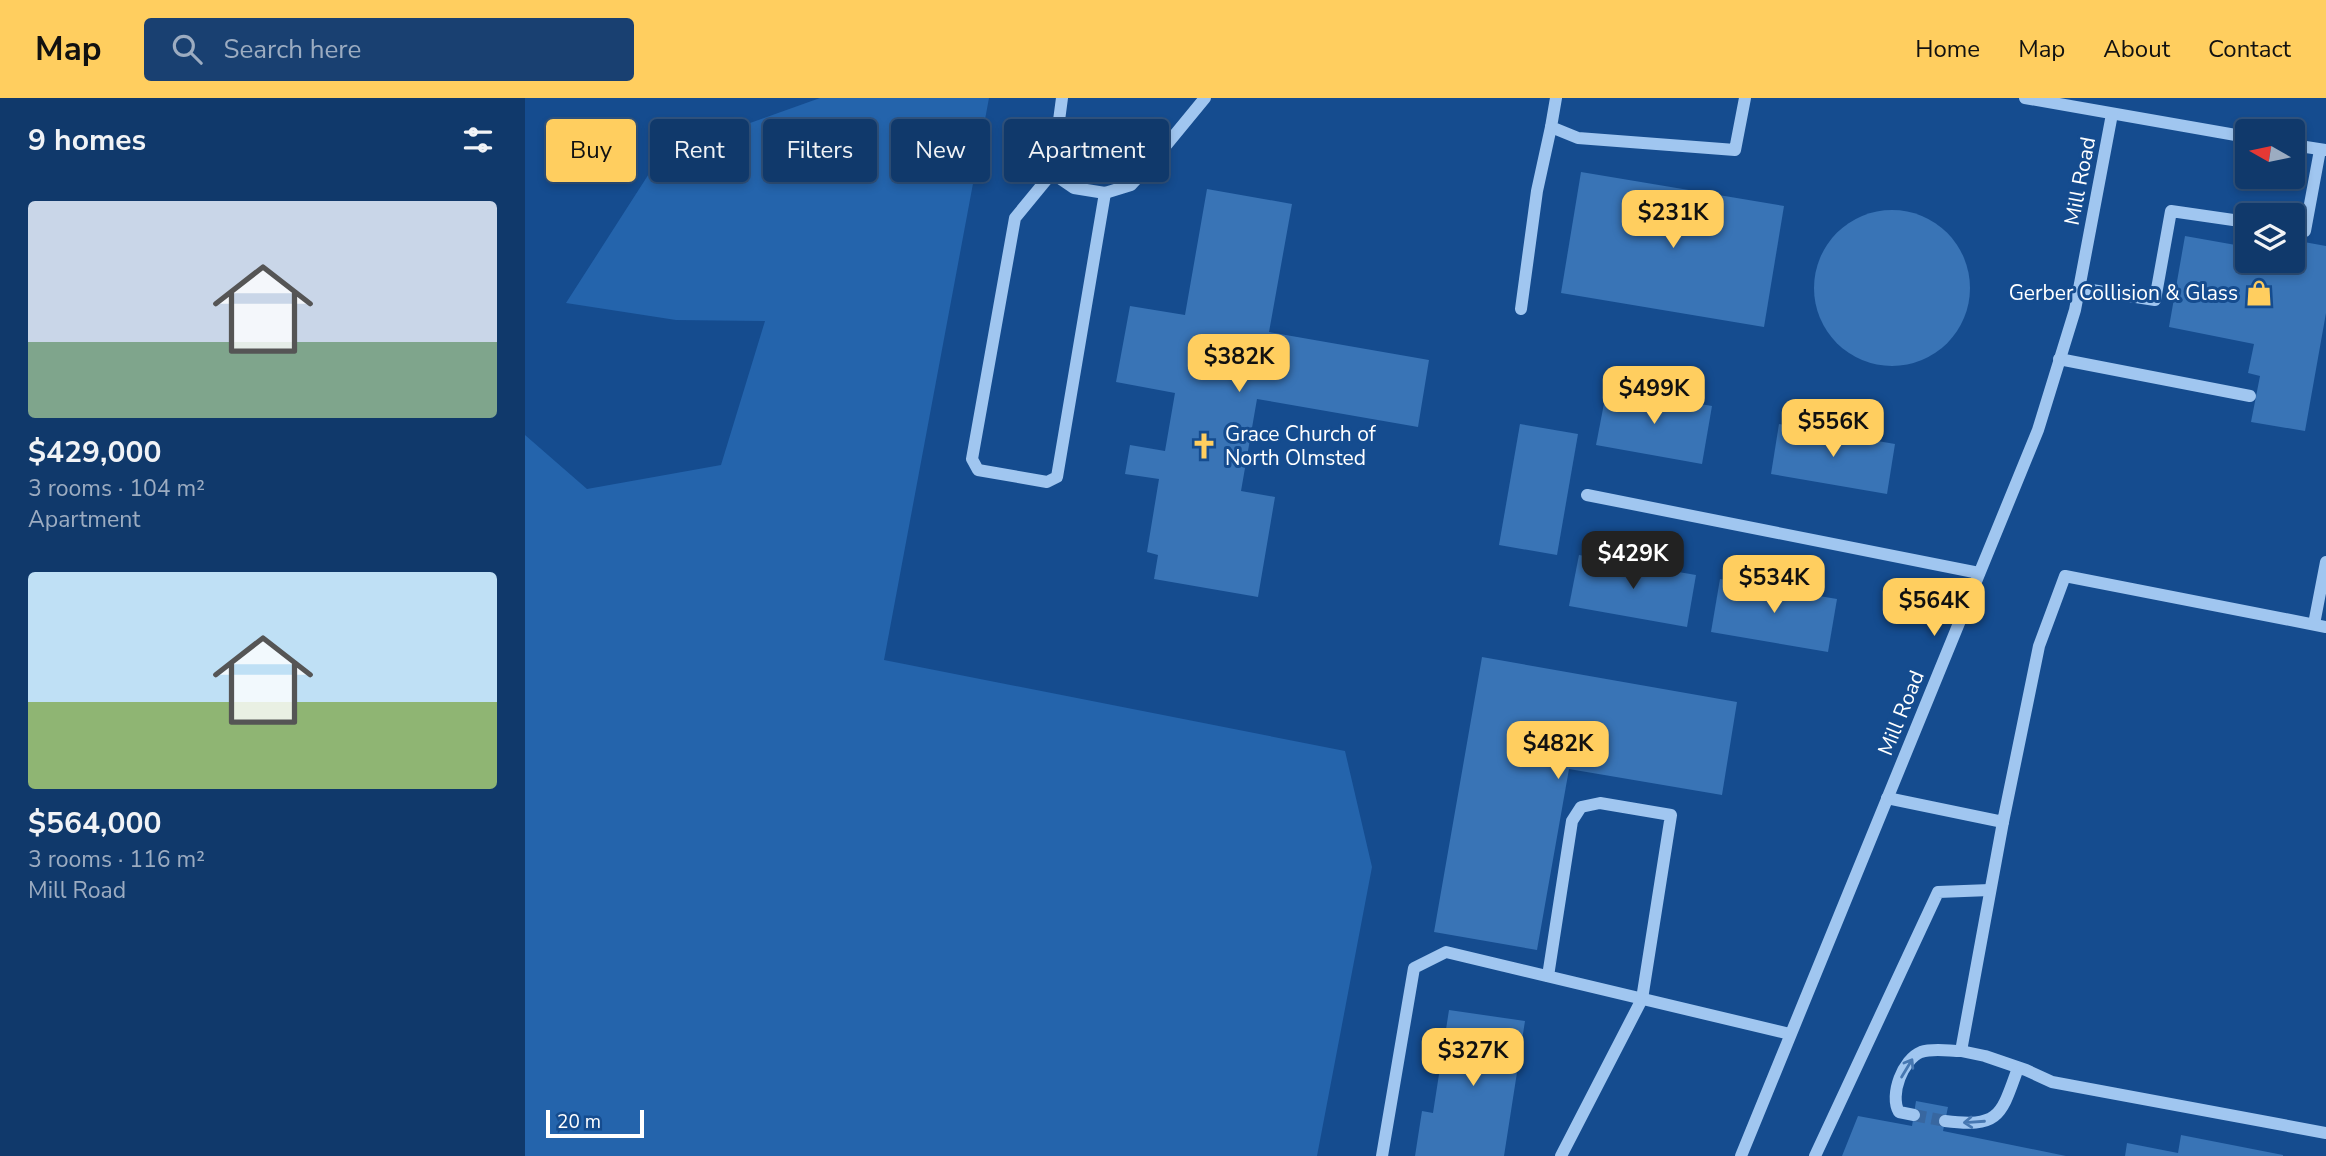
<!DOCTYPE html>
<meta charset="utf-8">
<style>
:root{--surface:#10396b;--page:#194071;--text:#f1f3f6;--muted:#9cacc1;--line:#30537e;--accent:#ffce5f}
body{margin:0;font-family:"Nunito Sans",sans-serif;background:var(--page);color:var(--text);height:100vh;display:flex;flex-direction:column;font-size:26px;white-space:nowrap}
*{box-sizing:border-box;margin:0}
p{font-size:23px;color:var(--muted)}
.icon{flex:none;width:38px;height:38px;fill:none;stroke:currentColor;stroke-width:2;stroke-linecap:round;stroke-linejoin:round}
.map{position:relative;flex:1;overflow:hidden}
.sheet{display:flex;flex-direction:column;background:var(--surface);width:525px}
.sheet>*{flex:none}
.hud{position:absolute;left:21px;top:21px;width:665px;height:63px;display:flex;gap:14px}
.needle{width:46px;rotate:279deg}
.tools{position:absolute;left:1710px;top:21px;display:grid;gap:14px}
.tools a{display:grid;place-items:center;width:70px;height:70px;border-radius:7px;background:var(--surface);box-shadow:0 4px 10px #0003,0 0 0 2px var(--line);font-size:35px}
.scale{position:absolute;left:21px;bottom:18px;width:98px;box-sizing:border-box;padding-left:7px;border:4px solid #fff;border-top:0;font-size:19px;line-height:24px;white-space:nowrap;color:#fff;-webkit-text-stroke:5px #154c8f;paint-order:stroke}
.price{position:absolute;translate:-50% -60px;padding:0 16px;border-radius:14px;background:var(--accent);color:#111;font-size:23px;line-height:46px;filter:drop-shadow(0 2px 4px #0008)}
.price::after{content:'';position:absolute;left:50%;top:42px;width:21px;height:16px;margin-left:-10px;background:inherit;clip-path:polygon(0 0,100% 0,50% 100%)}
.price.on{background:#222;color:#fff}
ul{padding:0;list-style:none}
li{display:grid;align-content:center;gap:14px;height:371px;padding:0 28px}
li span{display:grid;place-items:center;height:217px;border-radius:7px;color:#555}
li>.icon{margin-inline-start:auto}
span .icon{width:126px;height:126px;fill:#fffc;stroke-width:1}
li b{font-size:30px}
h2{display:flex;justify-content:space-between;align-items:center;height:84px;padding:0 28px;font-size:30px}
.pill{padding:0 24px;border-radius:7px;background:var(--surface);box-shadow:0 4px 10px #0003,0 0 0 2px var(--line);font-size:24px;line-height:63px}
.pill.on{background:var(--accent);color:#111}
header{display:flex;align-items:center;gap:42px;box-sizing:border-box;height:98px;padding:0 35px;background:var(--accent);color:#111}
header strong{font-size:33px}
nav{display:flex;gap:38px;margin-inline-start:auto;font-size:24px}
.search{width:490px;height:63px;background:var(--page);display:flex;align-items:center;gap:18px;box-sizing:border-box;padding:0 24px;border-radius:7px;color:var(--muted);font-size:26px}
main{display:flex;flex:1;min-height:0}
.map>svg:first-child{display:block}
</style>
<header>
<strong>Map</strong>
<div class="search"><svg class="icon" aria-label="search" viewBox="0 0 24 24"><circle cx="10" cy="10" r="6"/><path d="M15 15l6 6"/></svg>Search here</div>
<nav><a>Home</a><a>Map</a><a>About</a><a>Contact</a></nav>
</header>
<main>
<section class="sheet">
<h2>9 homes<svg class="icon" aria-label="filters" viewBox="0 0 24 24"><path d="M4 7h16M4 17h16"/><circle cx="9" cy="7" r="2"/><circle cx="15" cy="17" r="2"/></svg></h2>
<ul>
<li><span style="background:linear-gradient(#c9d6e8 65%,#7fa58c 0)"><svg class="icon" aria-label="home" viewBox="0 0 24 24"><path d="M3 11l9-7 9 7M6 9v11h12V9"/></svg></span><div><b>$429,000</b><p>3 rooms · 104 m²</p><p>Apartment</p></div></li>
<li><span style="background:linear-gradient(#bfe0f5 60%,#8fb573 0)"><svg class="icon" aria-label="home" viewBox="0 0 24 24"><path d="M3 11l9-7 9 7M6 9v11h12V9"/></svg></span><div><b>$564,000</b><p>3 rooms · 116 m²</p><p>Mill Road</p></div></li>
</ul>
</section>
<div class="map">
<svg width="1801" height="1058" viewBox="0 0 1801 1058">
<rect width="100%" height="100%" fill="#154c8f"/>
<path fill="#2464ac" d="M295,0h169l-105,562 461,91 27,116 -55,289h-792v-721l62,54 134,-24 44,-144 -89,-1 -110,-17 95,-148z"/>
<g fill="#3974b6">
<path d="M1056,74l203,34 -20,121 -203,-34z"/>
<path d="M682,91l85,15 -23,128 160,28 -11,67 -161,-28 -16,92 34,6 -17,100 -104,-18 4,-24 -11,-3 12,-73 -34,-5 5,-29 35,6 10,-58 -59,-11 14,-76 55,9z"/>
<circle cx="1367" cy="190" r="78"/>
<path d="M1660,138l62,11v14h46v-21l33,6v67l-21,118 -54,-9 9,-46 -12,-3 6,-29 -85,-17z"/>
<path d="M1082,290l105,18 -10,58 -106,-19z"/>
<path d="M995,326l58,10 -21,121 -58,-10z"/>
<path d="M1254,326l116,20 -8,50 -116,-20z"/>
<path d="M1054,457l117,20 -9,52 -118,-21z"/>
<path d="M1195,481l117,20 -9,53 -117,-20z"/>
<path d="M957,559l255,45 -15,93 -153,-26 -32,181 -103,-18z"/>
<path d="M924,912l76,11 -21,135h-89l7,-45 11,2z"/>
<path d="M1391,1003l32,6 -5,24 123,25h-224l16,-40 54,10z"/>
<path d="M1656,1037l102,20v1h-158l2,-13 51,10z"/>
</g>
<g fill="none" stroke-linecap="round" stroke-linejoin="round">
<path stroke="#3867a0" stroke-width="12" stroke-dasharray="12 6" stroke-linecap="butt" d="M1389,1017l31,6"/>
<g stroke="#a0c6f0" stroke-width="12">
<path d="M537,0l-10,75 -37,45 -43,241 6,11 69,12 10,-5 48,-284"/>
<path d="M1031,0l-5,29 27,11 157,12 10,-52"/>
<path d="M1500,0l222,39"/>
<path d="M1768,47l33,5"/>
<path d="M527,75l22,15 31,5 26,-8 23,-25 51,-62"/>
<path d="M1768,131l12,2 15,-81"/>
<path d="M1554,190l76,12 16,-89 76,11"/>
<path d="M996,211l16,-118 14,-64"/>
<path d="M1534,261l191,37"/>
<path d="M1062,397l392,78"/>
<path d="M1789,526l12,-62"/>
<path d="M1362,700l116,24 36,-176 26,-70 261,51"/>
<path d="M1478,724l-42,229 24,5 41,14 26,12 274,51"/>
<path d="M1023,878l24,-155 9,-14 19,-4 71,12 -29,184 -81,157"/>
<path d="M1389,1017l-15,-3c-10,-17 4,-53 22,-60 12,-4 28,-1 40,-1"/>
<path d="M1420,1023c55,7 56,-6 73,-53"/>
<path d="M857,1058l32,-188 32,-16 344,82"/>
<path d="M1216,1058l297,-726 37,-120 37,-196"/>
<path d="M1290,1058l123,-264 52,-2"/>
</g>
</g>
<defs><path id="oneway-shaft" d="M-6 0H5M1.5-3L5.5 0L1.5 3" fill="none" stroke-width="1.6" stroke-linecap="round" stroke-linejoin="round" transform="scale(1.75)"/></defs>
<g stroke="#4677b1">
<use href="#oneway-shaft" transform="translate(1382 970) rotate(-59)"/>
<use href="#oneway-shaft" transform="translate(1449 1024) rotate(176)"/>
</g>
<defs>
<g id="shop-bare" transform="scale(2.1)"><path d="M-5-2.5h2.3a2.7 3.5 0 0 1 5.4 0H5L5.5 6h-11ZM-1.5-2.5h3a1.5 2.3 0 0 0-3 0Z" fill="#ffce5f" stroke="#154c8f" stroke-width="2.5" paint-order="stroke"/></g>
<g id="church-bare" transform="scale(2.1)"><path d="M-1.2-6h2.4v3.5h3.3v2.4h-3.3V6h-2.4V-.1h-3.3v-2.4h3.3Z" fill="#ffce5f" stroke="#154c8f" stroke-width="2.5" paint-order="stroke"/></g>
</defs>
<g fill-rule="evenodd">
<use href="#shop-bare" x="1734" y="195"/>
<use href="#church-bare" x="679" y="348"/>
</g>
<g text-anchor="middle" stroke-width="6" stroke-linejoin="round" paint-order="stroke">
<g font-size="21" fill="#fff" stroke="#154c8f">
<text transform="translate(1555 83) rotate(-79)" y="7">Mill Road</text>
<text transform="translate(1376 615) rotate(-68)" y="7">Mill Road</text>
</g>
<g font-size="21" fill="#fff" stroke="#154c8f" text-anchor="end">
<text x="1713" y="202">Gerber Collision &amp; Glass</text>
<text x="700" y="343" text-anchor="start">Grace Church of<tspan x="700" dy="24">North Olmsted</tspan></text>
</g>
</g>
</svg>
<div class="tools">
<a><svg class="needle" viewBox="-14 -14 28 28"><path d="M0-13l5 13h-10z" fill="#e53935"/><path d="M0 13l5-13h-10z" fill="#9cacc1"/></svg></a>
<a><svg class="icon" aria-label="layers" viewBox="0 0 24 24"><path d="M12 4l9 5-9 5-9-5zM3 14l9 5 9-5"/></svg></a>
</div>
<div class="scale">20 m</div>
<b class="price" style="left:1148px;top:152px">$231K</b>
<b class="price" style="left:714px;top:296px">$382K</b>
<b class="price" style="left:1129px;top:328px">$499K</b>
<b class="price" style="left:1308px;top:361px">$556K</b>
<b class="price on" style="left:1108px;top:493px">$429K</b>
<b class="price" style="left:1249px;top:517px">$534K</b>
<b class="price" style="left:1409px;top:540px">$564K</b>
<b class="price" style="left:1033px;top:683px">$482K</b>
<b class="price" style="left:948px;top:990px">$327K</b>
<div class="hud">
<a class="pill on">Buy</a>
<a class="pill">Rent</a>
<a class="pill">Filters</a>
<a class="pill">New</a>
<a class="pill">Apartment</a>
</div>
</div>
</main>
